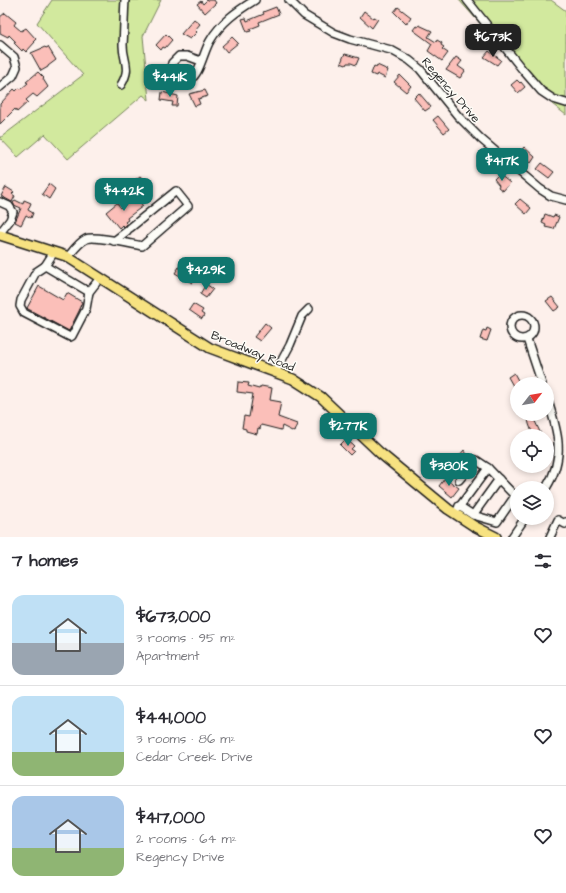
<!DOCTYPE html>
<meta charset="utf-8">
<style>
:root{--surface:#fff;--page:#f2f2f3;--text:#2b2b33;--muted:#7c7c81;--line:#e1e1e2;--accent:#0f766e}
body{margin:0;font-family:"Architects Daughter",sans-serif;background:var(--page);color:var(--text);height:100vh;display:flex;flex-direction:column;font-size:15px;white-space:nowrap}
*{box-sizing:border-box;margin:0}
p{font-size:13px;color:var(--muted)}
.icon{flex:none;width:22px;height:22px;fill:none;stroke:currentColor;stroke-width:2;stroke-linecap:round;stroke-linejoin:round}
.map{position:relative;height:537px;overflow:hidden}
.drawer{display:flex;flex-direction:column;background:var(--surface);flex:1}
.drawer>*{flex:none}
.needle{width:26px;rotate:59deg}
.fabs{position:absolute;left:510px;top:377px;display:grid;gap:8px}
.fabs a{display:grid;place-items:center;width:44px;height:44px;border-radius:50%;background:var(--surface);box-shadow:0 2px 6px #0003;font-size:20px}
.price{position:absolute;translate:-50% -34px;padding:0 9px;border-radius:8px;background:var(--accent);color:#fff;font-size:13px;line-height:26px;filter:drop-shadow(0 1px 2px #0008)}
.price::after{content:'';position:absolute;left:50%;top:24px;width:12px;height:9px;margin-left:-6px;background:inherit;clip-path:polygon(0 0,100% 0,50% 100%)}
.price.current{background:#222;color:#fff}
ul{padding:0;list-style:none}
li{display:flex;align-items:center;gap:12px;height:100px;padding:0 12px}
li+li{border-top:1px solid var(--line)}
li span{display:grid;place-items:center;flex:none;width:112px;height:80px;border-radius:12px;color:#555}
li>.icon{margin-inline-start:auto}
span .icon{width:48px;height:48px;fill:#fffc;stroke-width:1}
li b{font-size:17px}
h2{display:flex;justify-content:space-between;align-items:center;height:48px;padding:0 12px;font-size:17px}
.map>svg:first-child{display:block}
</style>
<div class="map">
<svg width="566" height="537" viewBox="0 0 566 537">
<rect width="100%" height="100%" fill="#fdf0eb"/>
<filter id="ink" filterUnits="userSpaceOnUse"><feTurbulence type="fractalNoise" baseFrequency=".025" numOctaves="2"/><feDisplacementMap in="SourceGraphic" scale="8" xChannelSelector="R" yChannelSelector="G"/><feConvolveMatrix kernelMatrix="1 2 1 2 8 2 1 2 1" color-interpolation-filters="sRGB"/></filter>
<g filter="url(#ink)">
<g fill="#d2e99e" stroke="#77825d">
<path d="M52,0h109l-18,36 6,64 -6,-5 -75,64 -23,-25 -27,23 -18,-19 83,-63 -46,-52z"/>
<path d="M459,0h92l15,11v104l-14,-11z"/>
</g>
<g fill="#fbbfb9" stroke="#1c1c1c">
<path d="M207,0h7l2,3 -11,10 -8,-9 4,-3 2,3z"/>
<path d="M276,7l3,7 -20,8 1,3 -10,4 1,2 -4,1 -5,-13 4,-1 1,3 17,-7 -1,-2z"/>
<path d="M398,7l13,10 -5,7 -12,-12z"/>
<path d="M364,11l9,7 1,-1 4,2 -6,9 -12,-11z"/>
<path d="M5,13l11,9 -2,3 7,6 5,-3 10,11 -2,2 1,1 -9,10 -3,-3 -1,2 -8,-8 2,-1 -7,-7 -1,2 -8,-4v-16z"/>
<path d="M194,19l6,5 -5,6 2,2 -7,7 -9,-5z"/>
<path d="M419,25l13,6 -4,6 8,5 1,-2 5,3 -1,2 3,2 -2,2 6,4 -6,8 -14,-10 4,-7 -19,-14 3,-4 2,1z"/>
<path d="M166,34l6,6 -7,8 -2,-1 -2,3 -5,-5z"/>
<path d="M232,37l6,6 -11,9 -5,-6z"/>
<path d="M45,47l1,1 2,-1 8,13 -8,6v1l-7,4 -10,-18z"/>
<path d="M489,51l12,9 -4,5 -13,-8z"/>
<path d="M345,54l14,4 -3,7 -5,-2h-4l-1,2 -5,-2 3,-8z"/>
<path d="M456,57l6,4 -4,5 7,5 -5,7 -14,-8z"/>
<path d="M377,65l11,5 -3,8 -8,-4 -1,2 -5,-2 3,-8 2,1z"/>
<path d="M38,72l6,6 -1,1 5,8 -11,10 -4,-3 -7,6 2,2 -11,10 -2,-3 -15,15v-20l14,-15 2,2 3,-3 2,1 7,-6 -2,-1z"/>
<path d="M400,75l11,11 -5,6 -12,-10z"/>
<path d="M517,80l3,3 1,-1 4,5 -7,6 -7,-8z"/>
<path d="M205,90l3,6 -10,3 2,5 -5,2 -6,-12z"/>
<path d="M162,92l16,4 -1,10h-5l1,-4 -12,-2z"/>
<path d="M419,93l12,14 -6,4 -11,-13z"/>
<path d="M438,116l11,13 -5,4 -11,-13z"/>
<path d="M524,147l11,10 -4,6 -12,-10z"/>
<path d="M542,163l12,9 -5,6 -12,-9z"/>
<path d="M499,174l11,9 -7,8 -5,-4 1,-2 -5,-6z"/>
<path d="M140,176l10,9 -1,1 2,2 -3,3 -12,-12z"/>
<path d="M49,184l6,5 -6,10 -7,-5z"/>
<path d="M6,187l8,5 -2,2 3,2 -3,6 -11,-6z"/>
<path d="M135,196l8,10 -16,12 1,2 -3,2 2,2 -3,3 -2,-2 -3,3 -13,-16 11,-9 4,5z"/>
<path d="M520,199l11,9 -5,6 -11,-10z"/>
<path d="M15,200l8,4 1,-4 7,3 -3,7 5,3 -2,5 -5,-3 -5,10 -6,-3 6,-14 -7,-3 -1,-2z"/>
<path d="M545,214l8,3 1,-2 5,2 -5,12 -9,-2 1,-2 -4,-2z"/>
<path d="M181,264l9,6 2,-3 7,5 -7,11 -17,-10z"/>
<path d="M206,284l7,5 -7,9 -6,-4z"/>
<path d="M39,286l24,14 4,-7 15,9 -3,7h1l-11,22 -41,-22 -1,-1z"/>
<path d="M552,297l8,10 -6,4 -8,-10z"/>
<path d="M193,304l10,6 -2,3 3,2 -2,4 -13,-9z"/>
<path d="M265,323l6,5 -11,13 -6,-4z"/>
<path d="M487,328l4,2 -4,11 -7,-2 3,-9 3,1z"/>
<path d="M514,373l6,11h-3v9l-9,-16z"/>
<path d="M238,382l11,1 -1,3 11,3 2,-3 11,2 -2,12 11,2 -3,15 19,7 -3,8 -12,-6 -1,4 -20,-5 -1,4 -2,-1 -1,6 -11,-3v-2l-4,-1 2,-12 5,1 4,-23 -16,-2z"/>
<path d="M533,417l7,15v3l-3,1 -4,-1 -4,-11 -1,-5z"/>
<path d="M346,439l8,7 -3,3 3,2 -4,4 -10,-10z"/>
<path d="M464,450l5,7 -12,17 -8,-6z"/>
<path d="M445,478l14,10 -7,9 -13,-11z"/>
</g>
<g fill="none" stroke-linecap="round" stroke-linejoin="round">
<g stroke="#1c1c1c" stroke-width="10">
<g id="minor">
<path d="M289,0l15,15 30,18 16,6 41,11 18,10 11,9 38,47 23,23 59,50 11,7 15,4"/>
<path d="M467,0l55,69 19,22 12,8 13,4"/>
<path d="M0,45l14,12 3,10 -4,9 -13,11"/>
<path d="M201,61l-14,-5h-8l-7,7c-3,11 9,24 20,15 8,-6 12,-27 18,-37 11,-19 27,-30 45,-41"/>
<path d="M121,85c11,-18 2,-23 2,-40 1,-15 1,-30 2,-45"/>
<path d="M0,202l9,4 4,6 -3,8 -10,13"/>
<path d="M114,241l13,-10"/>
<path d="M54,252l-9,14 44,26 11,-14"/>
<path d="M68,257c5,-6 10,-14 18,-18 8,-4 45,5 56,7l46,-40 -12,-15 -46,37"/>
<path d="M45,266l-9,6 -15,28 -1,6 4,7 46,24 2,-1 14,-27 3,-17"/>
<circle cx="522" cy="327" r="12"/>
<path d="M527,339l15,45"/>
<path d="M275,373l15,-28 12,-29 7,-7"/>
<path d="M546,488c20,-31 12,-57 1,-90"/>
<path d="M459,506l14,9 24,7 18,-26 -27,-28"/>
<path d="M457,510l31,-42 -12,-8 -17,20"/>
<path d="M473,515l26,-36"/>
<path d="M512,537l13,-19"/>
<path d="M550,537l8,-17 7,4 1,-2"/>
</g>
</g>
<g stroke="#1c1c1c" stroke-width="12">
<path id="major" d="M0,235l66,21 144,92 83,31 28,18 59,56 68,56 26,17 22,11"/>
</g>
<use href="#minor" stroke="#fdfcf7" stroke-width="7"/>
<use href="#major" stroke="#f7e281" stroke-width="9"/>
</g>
</g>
<g text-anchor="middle" stroke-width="3" stroke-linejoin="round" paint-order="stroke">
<g font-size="12" fill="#1c1c1c" stroke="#fdfcf7">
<text transform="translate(451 90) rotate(49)" y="4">Regency Drive</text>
<text transform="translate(253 351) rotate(22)" y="4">Broadway Road</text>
</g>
</g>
</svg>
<div class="fabs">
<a><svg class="needle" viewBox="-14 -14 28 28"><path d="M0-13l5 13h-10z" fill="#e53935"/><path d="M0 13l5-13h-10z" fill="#7c7c81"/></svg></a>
<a><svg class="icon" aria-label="locate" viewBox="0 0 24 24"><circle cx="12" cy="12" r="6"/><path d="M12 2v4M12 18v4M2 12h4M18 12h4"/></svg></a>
<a><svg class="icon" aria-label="layers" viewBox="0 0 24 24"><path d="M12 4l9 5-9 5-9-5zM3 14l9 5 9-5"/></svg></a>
</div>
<b class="price current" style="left:493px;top:58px">$673K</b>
<b class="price" style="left:170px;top:98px">$441K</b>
<b class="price" style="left:502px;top:182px">$417K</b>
<b class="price" style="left:124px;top:212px">$442K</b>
<b class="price" style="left:206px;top:291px">$429K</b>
<b class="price" style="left:348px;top:447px">$277K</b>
<b class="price" style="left:449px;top:487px">$380K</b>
</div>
<section class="drawer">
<h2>7 homes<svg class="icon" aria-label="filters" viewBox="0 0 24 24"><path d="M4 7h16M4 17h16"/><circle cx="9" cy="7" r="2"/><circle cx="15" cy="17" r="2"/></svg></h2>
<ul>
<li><span style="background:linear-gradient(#bfe0f5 60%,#9aa5b1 0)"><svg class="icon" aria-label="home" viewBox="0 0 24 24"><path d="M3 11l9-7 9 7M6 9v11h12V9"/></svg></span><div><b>$673,000</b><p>3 rooms · 95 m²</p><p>Apartment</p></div><svg class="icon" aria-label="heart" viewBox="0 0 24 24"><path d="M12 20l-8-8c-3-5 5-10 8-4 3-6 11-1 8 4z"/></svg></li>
<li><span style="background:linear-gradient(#bfe0f5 70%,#8fb573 0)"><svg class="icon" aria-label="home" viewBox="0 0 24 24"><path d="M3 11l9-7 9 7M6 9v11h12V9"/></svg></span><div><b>$441,000</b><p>3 rooms · 86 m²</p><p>Cedar Creek Drive</p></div><svg class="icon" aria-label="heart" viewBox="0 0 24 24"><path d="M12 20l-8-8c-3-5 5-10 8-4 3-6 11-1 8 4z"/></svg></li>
<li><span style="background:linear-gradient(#a9c7e8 65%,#8fb573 0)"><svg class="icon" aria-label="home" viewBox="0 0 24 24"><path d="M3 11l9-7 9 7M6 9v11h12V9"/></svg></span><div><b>$417,000</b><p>2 rooms · 64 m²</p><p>Regency Drive</p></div><svg class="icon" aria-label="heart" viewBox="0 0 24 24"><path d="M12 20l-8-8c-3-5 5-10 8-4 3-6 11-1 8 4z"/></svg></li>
</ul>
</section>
